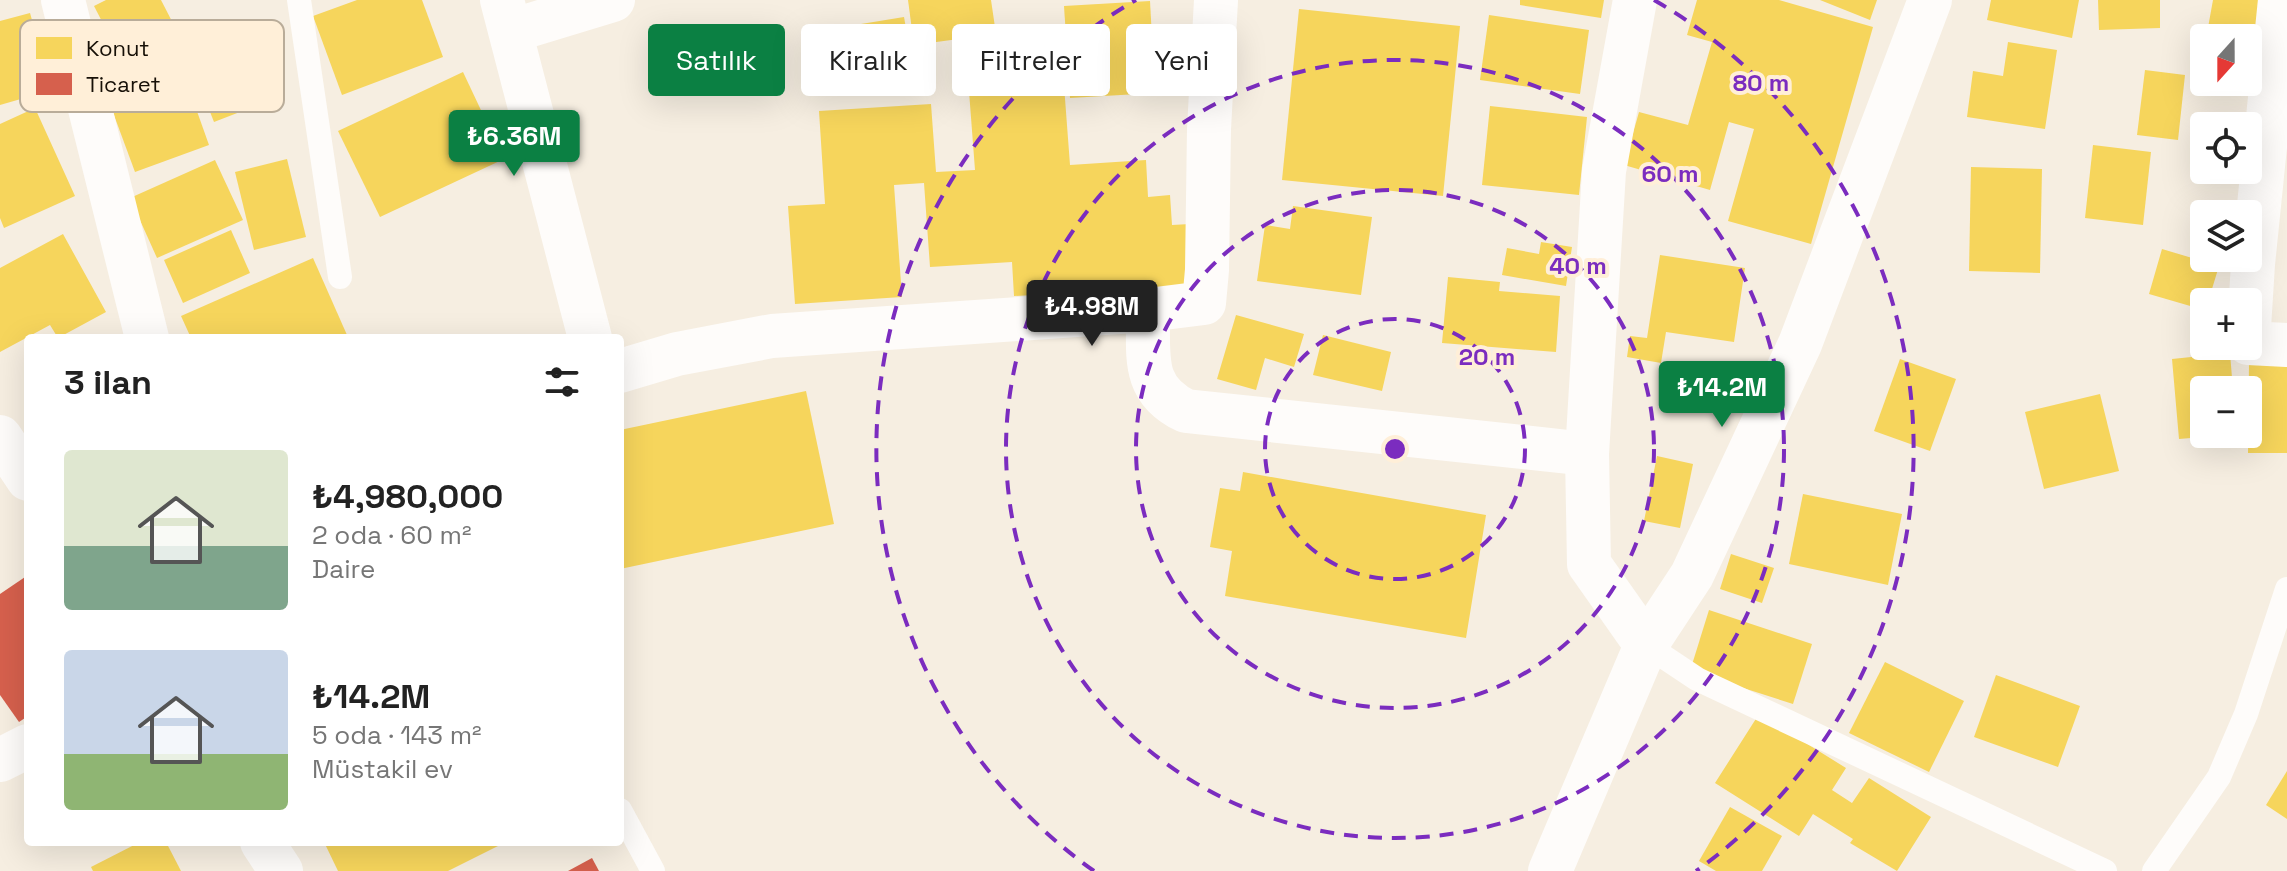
<!DOCTYPE html>
<html lang="tr">
<meta charset="utf-8">
<style>
:root{--surface:#fff;--page:#f6f6f6;--text:#222;--muted:#767676;--accent:#0b8043}
body{margin:0;font-family:"Space Grotesk",sans-serif;background:var(--page);color:var(--text);height:100vh;display:flex;flex-direction:column;font-size:30px;white-space:nowrap}
*{box-sizing:border-box;margin:0}
p{font-size:26px;color:var(--muted)}
.icon{flex:none;width:44px;height:44px;fill:none;stroke:currentColor;stroke-width:2;stroke-linecap:round;stroke-linejoin:round}
.map{position:relative;flex:1;overflow:hidden}
.panel{position:absolute;left:24px;top:334px;width:600px;height:512px;display:flex;flex-direction:column;background:var(--surface);border-radius:8px;box-shadow:0 8px 32px #0002}
.panel>*{flex:none}
.hud{position:absolute;left:648px;top:24px;width:760px;height:72px;display:flex;gap:16px}
.needle{width:52px;rotate:201deg}
.fabs{position:absolute;left:2190px;top:24px;display:grid;gap:16px}
.fabs a{display:grid;place-items:center;width:72px;height:72px;border-radius:8px;background:var(--surface);box-shadow:0 8px 32px #0002;font-size:40px}
.price{position:absolute;translate:-50% -68px;padding:0 18px;border-radius:8px;background:var(--accent);color:#fff;font-size:26px;line-height:52px;filter:drop-shadow(0 2px 4px #0008)}
.price::after{content:'';position:absolute;left:50%;top:48px;width:24px;height:18px;margin-left:-12px;background:inherit;clip-path:polygon(0 0,100% 0,50% 100%)}
.price.current{background:#222;color:#fff}
ul{padding:0;list-style:none}
li{display:flex;align-items:center;gap:24px;height:200px;padding:0 40px}
li span{display:grid;place-items:center;flex:none;width:224px;height:160px;border-radius:8px;color:#555}
li>.icon{margin-inline-start:auto}
span .icon{width:96px;height:96px;fill:#fffc;stroke-width:1}
li b{font-size:34px}
h2{display:flex;justify-content:space-between;align-items:center;height:96px;padding:0 40px;font-size:34px}
.tag{padding:0 28px;border-radius:8px;background:var(--surface);box-shadow:0 8px 32px #0002;font-size:28px;line-height:72px}
.tag.current{background:var(--accent);color:#fff}
.map>svg:first-child{display:block}
</style>
<div class="map">
<svg width="2287" height="871" viewBox="0 0 2287 871">
<rect width="100%" height="100%" fill="#f6eee1"/>
<g fill="#f6d55c">
<path d="M106,0h55l17,33 -55,29 -29,-56z"/>
<path d="M357,0h65l21,57 -101,38 -29,-79z"/>
<path d="M908,0h83l5,34 -82,11z"/>
<path d="M1520,0h84l-3,18 -81,-13z"/>
<path d="M1697,0h82l94,27 -62,217 -83,-23 26,-92 -25,-7 -19,68 -86,-25 15,-53 49,13 24,-83 -25,-7z"/>
<path d="M1820,0h57l-7,20z"/>
<path d="M1991,0h88l-7,38 -85,-18z"/>
<path d="M2098,0h62v28l-61,2z"/>
<path d="M2213,0h56l-7,43 -14,-2v-3l-41,-5z"/>
<path d="M1150,1l5,92 -85,5 -6,-92z"/>
<path d="M1299,9l161,17 -17,170 -161,-16z"/>
<path d="M30,13l22,77 -52,15v-84z"/>
<path d="M1489,15l100,15 -9,64 -100,-14z"/>
<path d="M904,17l7,39 -44,8 -6,-40z"/>
<path d="M249,30l27,68 -62,24 -27,-69z"/>
<path d="M2008,42l49,8 -12,79 -78,-12 6,-46 30,5z"/>
<path d="M2145,70l40,5 -7,65 -41,-5z"/>
<path d="M183,72l26,73 -74,27 -27,-73z"/>
<path d="M463,72l41,87 -124,58 -42,-86z"/>
<path d="M1063,72l7,93 76,-5 2,37 22,-2 2,30 18,-1 5,61 -181,11 -2,-34 -82,5 -6,-84 -30,2 8,112 -107,7 -7,-98 37,-2 -6,-93 112,-7 5,68 39,-2 -7,-92z"/>
<path d="M1490,106l97,11 -8,78 -97,-10z"/>
<path d="M35,108l40,88 -71,32 -4,-10v-94z"/>
<path d="M2093,145l58,7 -8,73 -58,-7z"/>
<path d="M287,159l19,78 -52,13 -19,-78z"/>
<path d="M215,160l28,60 -86,38 -27,-60z"/>
<path d="M1971,167l71,2 -2,104 -71,-2z"/>
<path d="M1293,206l79,11 -11,78 -104,-14 8,-56 25,4z"/>
<path d="M231,230l19,43 -67,30 -19,-43z"/>
<path d="M63,234l43,78 -48,26 -8,-13 -50,27v-84z"/>
<path d="M1541,242l31,5 -6,39 -64,-11 5,-27 32,6z"/>
<path d="M2162,249l57,17 -11,36h-4v8l-55,-16z"/>
<path d="M1660,255l85,13 -11,74 -68,-10 -5,31 -34,-6 3,-21 17,2z"/>
<path d="M313,258l34,77 -6,3h-150l-10,-22z"/>
<path d="M1448,277l52,5 -1,9 61,5 -4,56 -114,-9z"/>
<path d="M1236,315l68,19 -10,33 -29,-9 -9,32 -39,-11z"/>
<path d="M1323,335l68,17 -9,39 -69,-16z"/>
<path d="M2230,353l3,37h-29v44h11v2l-36,3 -7,-80z"/>
<path d="M1900,359l56,20 -26,72 -56,-20z"/>
<path d="M2249,362l38,1v90h-39z"/>
<path d="M806,391l28,133 -214,45v-139z"/>
<path d="M2100,394l19,77 -75,18 -19,-77z"/>
<path d="M1657,456l36,8 -13,64 -36,-7z"/>
<path d="M1243,472l243,43 -20,123 -241,-42 7,-45 -22,-4 10,-59 20,3z"/>
<path d="M1803,494l99,20 -14,71 -99,-21z"/>
<path d="M1731,554l43,14 -12,35 -42,-14z"/>
<path d="M1709,610l103,34 -19,60 -103,-33z"/>
<path d="M1885,662l79,39 -35,71 -80,-39z"/>
<path d="M1996,675l84,31 -22,61 -84,-30z"/>
<path d="M1759,714l87,54 -14,22 20,13 17,-25 62,39 -34,54 -47,-28 3,-4 -40,-25 -14,22 -84,-53z"/>
<path d="M2287,771v48l-21,-14z"/>
<path d="M1730,807l52,29 -20,35h-46l-17,-10z"/>
<path d="M140,842h26l15,29h-88l-2,-4z"/>
<path d="M324,842h182l-58,29h-110z"/>
</g>
<g fill="#d6604d">
<path d="M28,575v141l-9,6 -19,-27v-101z"/>
<path d="M592,858l7,13h-31z"/>
</g>
<g fill="none" stroke-linecap="round" stroke-linejoin="round">
<g stroke="#fefcfa" stroke-width="24">
<path d="M299,0l41,277"/>
<path d="M1646,645l51,34 408,192"/>
<path d="M620,810l33,61"/>
<path d="M2154,871l65,-94 27,-63 41,-125"/>
</g>
<g stroke="#fefcfa" stroke-width="44">
<path d="M63,0l84,338"/>
<path d="M502,0l88,338"/>
<path d="M1635,0l-31,171 -17,283 2,110 57,81"/>
<path d="M2280,0l-27,264 -5,79 39,2"/>
<path d="M511,31l102,-31"/>
<path d="M1148,310c1,44 -8,79 38,101l401,43"/>
<path d="M620,371l57,-17 95,-18 376,-26 56,-7 3,-33 2,-141 7,-129"/>
<path d="M0,437l28,42"/>
<path d="M0,760l28,-14"/>
<path d="M262,842l19,29"/>
<path d="M1550,871l96,-226 46,-70 108,-231 130,-344"/>
</g>
</g>
<g fill="none" stroke="#7b2cbf" stroke-width="4" stroke-dasharray="14 10">
<circle cx="1395" cy="449" r="130"/>
<circle cx="1395" cy="449" r="259"/>
<circle cx="1395" cy="449" r="389"/>
<path d="M1094 871A518 518 0 0 1 1136 0M1654 0A518 518 0 0 1 1696 871"/>
</g>
<rect x="20" y="20" width="264" height="92" rx="12" fill="#ffefd8" stroke="#b9ac99" stroke-width="2"/>
<rect x="36" y="37" width="36" height="22" fill="#f6d55c"/>
<rect x="36" y="73" width="36" height="22" fill="#d6604d"/>
<g font-size="22" fill="#171007">
<text x="86" y="56">Konut</text>
<text x="86" y="92">Ticaret</text>
</g>
<circle cx="1395" cy="449" r="12" fill="#7b2cbf" stroke="#ffefd8" stroke-width="4"/>
<g font-size="24" text-anchor="middle" font-weight="bold" fill="#7b2cbf" stroke="#ffefd8" stroke-width="8" stroke-linejoin="round" paint-order="stroke">
<text x="1761" y="91">80 m</text>
<text x="1670" y="182">60 m</text>
<text x="1578" y="274">40 m</text>
<text x="1487" y="365">20 m</text>
</g>
</svg>
<div class="fabs">
<a><svg class="needle" viewBox="-14 -14 28 28"><path d="M0-13l5 13h-10z" fill="#e53935"/><path d="M0 13l5-13h-10z" fill="#767676"/></svg></a>
<a><svg class="icon" aria-label="locate" viewBox="0 0 24 24"><circle cx="12" cy="12" r="6"/><path d="M12 2v4M12 18v4M2 12h4M18 12h4"/></svg></a>
<a><svg class="icon" aria-label="layers" viewBox="0 0 24 24"><path d="M12 4l9 5-9 5-9-5zM3 14l9 5 9-5"/></svg></a>
<a>+</a>
<a>−</a>
</div>
<b class="price" style="left:514px;top:178px">₺6.36M</b>
<b class="price current" style="left:1092px;top:348px">₺4.98M</b>
<b class="price" style="left:1722px;top:429px">₺14.2M</b>
<div class="hud">
<a class="tag current">Satılık</a>
<a class="tag">Kiralık</a>
<a class="tag">Filtreler</a>
<a class="tag">Yeni</a>
</div>
<section class="panel">
<h2>3 ilan<svg class="icon" aria-label="filters" viewBox="0 0 24 24"><path d="M4 7h16M4 17h16"/><circle cx="9" cy="7" r="2"/><circle cx="15" cy="17" r="2"/></svg></h2>
<ul>
<li><span style="background:linear-gradient(#dfe7d0 60%,#7fa58c 0)"><svg class="icon" aria-label="home" viewBox="0 0 24 24"><path d="M3 11l9-7 9 7M6 9v11h12V9"/></svg></span><div><b>₺4,980,000</b><p>2 oda · 60 m²</p><p>Daire</p></div></li>
<li><span style="background:linear-gradient(#c9d6e8 65%,#8fb573 0)"><svg class="icon" aria-label="home" viewBox="0 0 24 24"><path d="M3 11l9-7 9 7M6 9v11h12V9"/></svg></span><div><b>₺14.2M</b><p>5 oda · 143 m²</p><p>Müstakil ev</p></div></li>
</ul>
</section>
</div>
